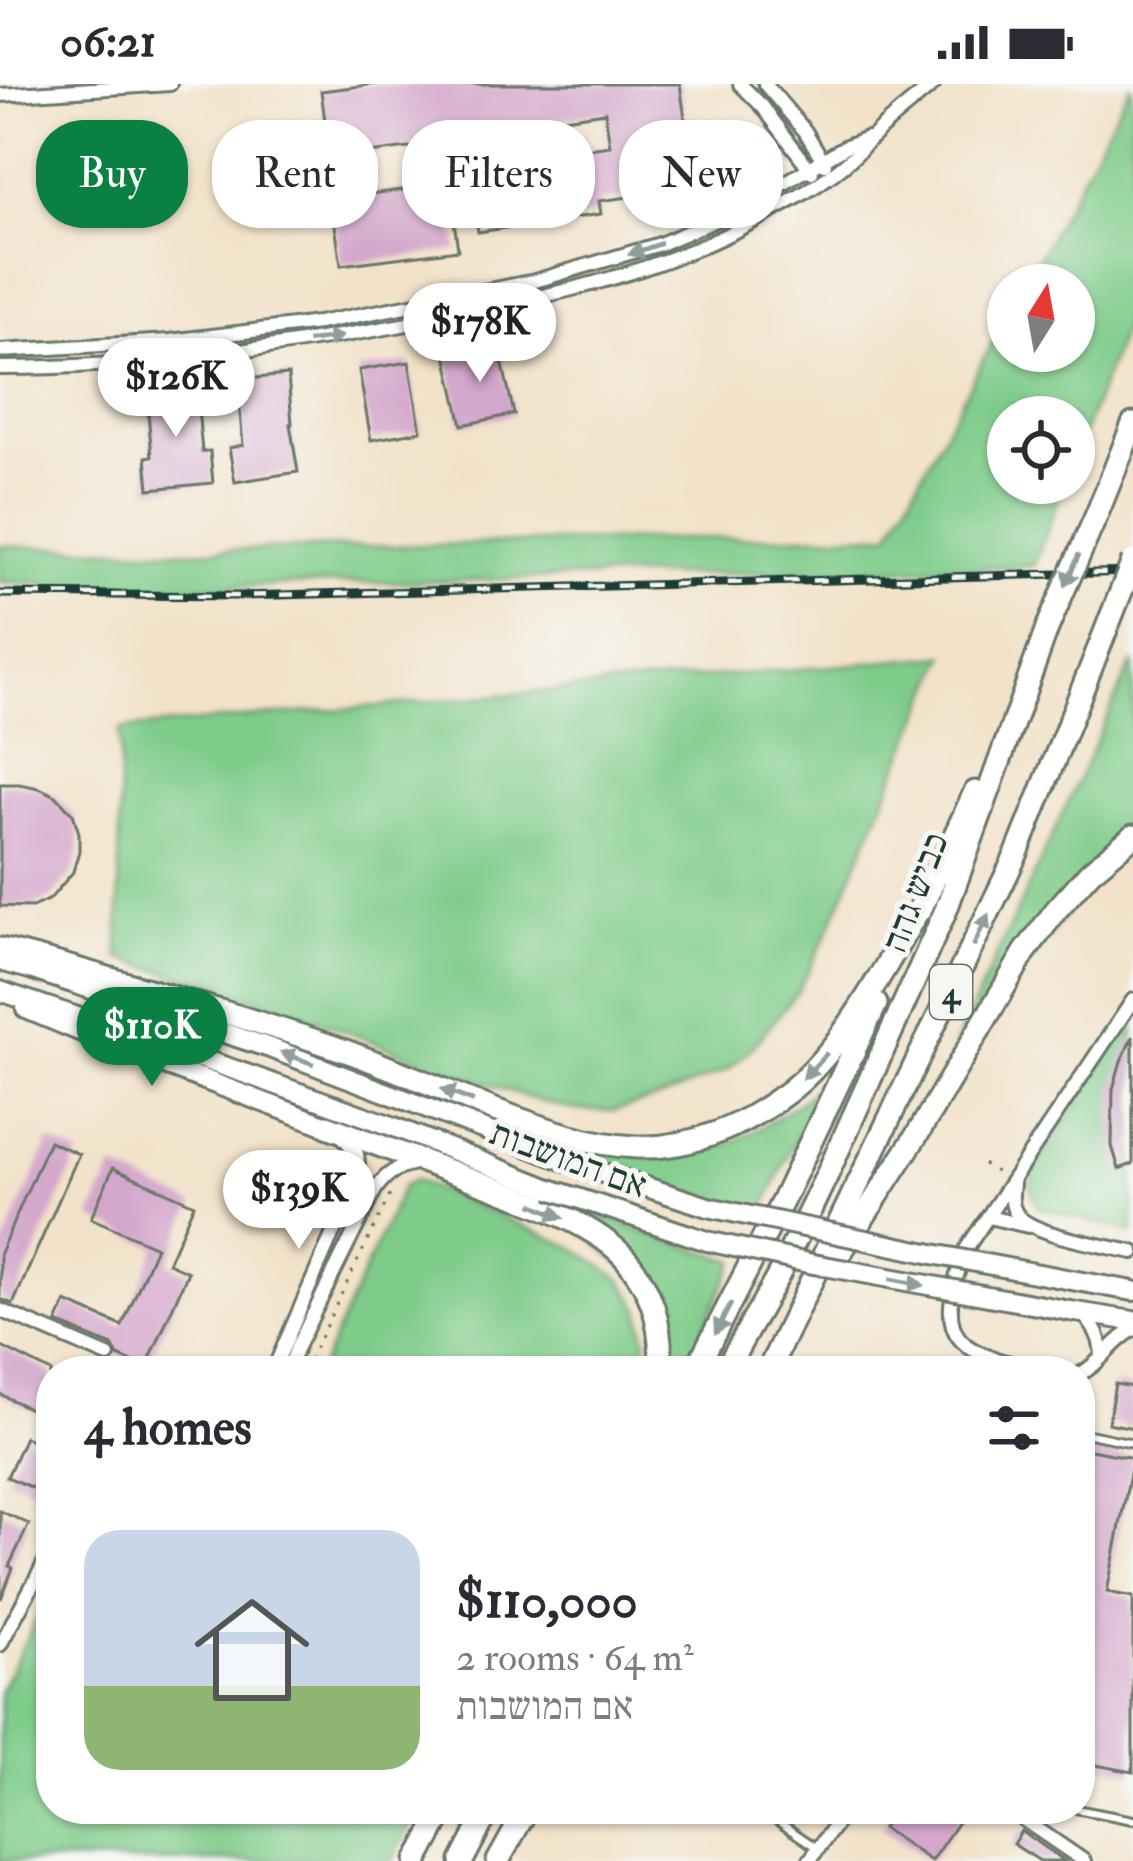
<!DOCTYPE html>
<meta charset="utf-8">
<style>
:root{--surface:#fff;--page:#f2f2f3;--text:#2b2b33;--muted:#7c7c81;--line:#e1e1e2;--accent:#0b8043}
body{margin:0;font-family:"IM FELL Double Pica","Frank Ruhl Libre",serif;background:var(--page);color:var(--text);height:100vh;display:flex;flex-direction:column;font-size:45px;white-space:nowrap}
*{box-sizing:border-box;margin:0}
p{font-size:39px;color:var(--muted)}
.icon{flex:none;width:66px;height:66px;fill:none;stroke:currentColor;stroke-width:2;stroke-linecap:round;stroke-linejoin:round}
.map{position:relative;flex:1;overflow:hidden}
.panel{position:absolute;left:36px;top:1272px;width:1059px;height:468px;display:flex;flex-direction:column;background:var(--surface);border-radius:48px;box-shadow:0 3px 9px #0004}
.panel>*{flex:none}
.guide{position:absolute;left:36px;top:36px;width:1062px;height:108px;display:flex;gap:24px}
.needle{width:78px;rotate:11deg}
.tools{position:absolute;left:987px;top:180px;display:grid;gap:24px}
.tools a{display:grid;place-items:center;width:108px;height:108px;border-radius:50%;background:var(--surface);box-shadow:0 3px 9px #0004;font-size:60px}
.price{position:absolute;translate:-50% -102px;padding:0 27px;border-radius:42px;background:#fff;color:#222;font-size:39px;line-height:78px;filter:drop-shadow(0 3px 6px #0008)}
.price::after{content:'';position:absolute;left:50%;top:72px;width:36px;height:27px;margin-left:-18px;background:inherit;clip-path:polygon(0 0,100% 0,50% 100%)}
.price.on{background:var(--accent);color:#fff}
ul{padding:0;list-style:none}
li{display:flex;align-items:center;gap:36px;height:300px;padding:0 48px}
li+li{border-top:3px solid var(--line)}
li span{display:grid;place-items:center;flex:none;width:336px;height:240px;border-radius:36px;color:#555}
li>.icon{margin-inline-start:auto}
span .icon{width:144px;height:144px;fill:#fffc;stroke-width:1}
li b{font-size:51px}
h2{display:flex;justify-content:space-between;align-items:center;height:144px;padding:0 48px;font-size:51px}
.tag{padding:0 42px;border-radius:48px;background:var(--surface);box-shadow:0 3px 9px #0004;font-size:42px;line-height:108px}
.tag.on{background:var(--accent);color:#fff}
.status{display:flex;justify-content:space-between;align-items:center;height:84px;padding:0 60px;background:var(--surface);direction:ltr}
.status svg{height:33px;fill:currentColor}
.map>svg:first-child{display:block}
</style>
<div class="status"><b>06:21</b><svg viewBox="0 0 49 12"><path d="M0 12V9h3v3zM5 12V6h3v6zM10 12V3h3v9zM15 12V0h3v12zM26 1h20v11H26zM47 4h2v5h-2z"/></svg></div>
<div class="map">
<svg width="1133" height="1777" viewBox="0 0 1133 1777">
<rect width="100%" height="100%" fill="#f6f6f2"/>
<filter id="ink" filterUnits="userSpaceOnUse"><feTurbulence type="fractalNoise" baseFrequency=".00833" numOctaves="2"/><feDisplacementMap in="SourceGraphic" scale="24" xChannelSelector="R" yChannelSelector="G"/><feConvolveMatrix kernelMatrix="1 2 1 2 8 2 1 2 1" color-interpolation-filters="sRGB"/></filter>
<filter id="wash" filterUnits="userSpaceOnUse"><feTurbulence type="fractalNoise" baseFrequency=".004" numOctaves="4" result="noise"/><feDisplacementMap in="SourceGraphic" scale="48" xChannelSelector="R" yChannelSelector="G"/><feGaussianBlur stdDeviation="2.7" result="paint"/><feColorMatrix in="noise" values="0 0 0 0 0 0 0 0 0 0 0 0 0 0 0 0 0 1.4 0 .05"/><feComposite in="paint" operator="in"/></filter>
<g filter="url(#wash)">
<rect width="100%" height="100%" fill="#f2e2c9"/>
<g fill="#7fcc8a" stroke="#4f845f" stroke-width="3">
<path d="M1131,0l2,219 -59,154v-40h-66v66h56l-30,83 -871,22 -163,-6v-36l185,5 705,-17 118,-220v37h66v-66h-50z"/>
<path d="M946,572l-120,280 -28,55 -48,59 -23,20 -64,27 -50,14 -37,-1 -34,-8 -104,-35 -142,-55 -177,-54 1,-229z"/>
<path d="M1133,578v165l-171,222 -6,-6z"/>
<path d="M1133,935v214l-95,-26 -7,-18 1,-17z"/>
<path d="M820,1002l-58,126 -48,-11 -169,-55 11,-9c28,6 56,13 83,17 69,11 130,-26 181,-68z"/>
<path d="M415,1096l160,68 47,32 18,29 6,32 -6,30h-318l-1,-4 82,-181z"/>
<path d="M575,1120l76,31 84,26 -51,110h-18l-4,-68 -94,-86z"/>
<path d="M51,1507v218h368l-27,52h-392v-170z"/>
</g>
<g id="blocks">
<g fill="#d4a7cc">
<path d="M376,0h304l15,104 -96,13 2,13 -123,18 -9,-66 141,-20 -5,-34 -158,23 1,8 -118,15 -9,-67z"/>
<path d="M449,100l9,66 -117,15 -10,-66z"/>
<path d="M498,260l16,70 -52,11 -16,-70z"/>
<path d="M409,278l12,69 -50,9 -12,-70z"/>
<path d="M288,291l4,49h-2l8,48 -63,10 -6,-34 14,-3 -6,-65z"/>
<path d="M196,302l6,66 8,-1 3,32 -64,6 -3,-32 6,-1 -6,-65z"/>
<path d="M0,700h19l20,4 17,8 17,18 6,19v18l-6,21 -23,27 -18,8 -32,-1z"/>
<path d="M1133,952v128l-14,5 -7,-23 1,-57 8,-28z"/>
<path d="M49,1057l30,13 -66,150 -13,-5v-46z"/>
<path d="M113,1084l81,36 -26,59 20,9 -42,96 -28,-12 -6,-10 -55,-23 9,-21 56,24 34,-79 -65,-29z"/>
<path d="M0,1262l51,26v124l-44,-19 18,-40 6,3 11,-25 -42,-21z"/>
<path d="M1115,1300l18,3v41l-25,-5z"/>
<path d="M1080,1364l53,10 -26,134 26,5v175l-53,-10z"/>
<path d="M0,1427l29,13 -20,42 4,2 -12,31z"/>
<path d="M896,1725h71l-36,52 -49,-33z"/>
<path d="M1021,1747l44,30h-25l-27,-17z"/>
</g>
</g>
</g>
<g filter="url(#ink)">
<use href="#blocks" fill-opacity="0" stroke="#697768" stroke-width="3"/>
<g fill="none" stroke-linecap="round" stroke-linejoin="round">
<g stroke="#697768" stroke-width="12">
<g id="service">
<path d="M301,1118l39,17 19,4"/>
<path d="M1080,1348l53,11"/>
<path d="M760,1725l57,39"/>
<path d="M1076,1725l57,11"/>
</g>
</g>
<g stroke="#697768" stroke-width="18">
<g id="minor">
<path d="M740,0l23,23 49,65"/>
<path d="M765,0l40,47 20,33"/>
<path d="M0,11l170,-11"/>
<path d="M0,267l170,-10 148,-18 217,-42 125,-37 83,-36 103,-62 21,-8"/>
<path d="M0,284c142,0 285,-21 424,-47 113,-22 229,-45 330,-100 34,-18 71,-38 99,-64 7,-6 12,-14 19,-20 19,-19 42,-36 62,-53"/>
<path d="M1013,1100c-1,10 -3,20 3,29 13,22 91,33 117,39"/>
<path d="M988,1133l40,9"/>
<path d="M0,1226l108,46"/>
<path d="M1084,1231c11,13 17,23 18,41"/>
<path d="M273,1287l86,-198 -2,-19 -14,-17"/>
<path d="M288,1287l9,-24 78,-157c10,-15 21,-23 40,-26"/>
<path d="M1048,1287c-87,-17 -119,-26 -82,-122l167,-249"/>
<path d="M1080,1290c21,-10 32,-33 53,-44"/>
<path d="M0,1561l51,-94"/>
<path d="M1008,1725l76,52"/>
<path d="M809,1777l38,-52"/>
</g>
</g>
<g stroke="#697768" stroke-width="24">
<g id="secondary">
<path d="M0,877l30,8 240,79 293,112"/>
<path d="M0,907l238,80 154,55 158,63"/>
<path d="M26,925l99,41 202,76"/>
<path d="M1077,1197l56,10"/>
<path d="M1070,1227l63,10"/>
</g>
</g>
<g stroke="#697768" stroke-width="27">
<g id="trunk">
<path d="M1097,430l36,-90"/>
<path d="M920,826l55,-118"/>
<path d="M0,865c54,12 106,29 159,44 64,19 129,37 192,60 46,17 91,36 136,54 48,18 98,38 150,40 55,2 108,-22 151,-55 58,-44 99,-131 137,-193"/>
<path d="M327,1042c49,18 97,36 146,54 45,17 123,43 154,80 27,32 36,70 33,111"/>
<path d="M841,1168l79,-122 105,-178 31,-42 34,-38 43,-36"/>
<path d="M695,1287l88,-171 93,-196"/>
<path d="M725,1287l53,-95 49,-101 119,-265 102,-284"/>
<path d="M768,1287l249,-518 85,-213"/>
<path d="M417,1777l28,-52"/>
<path d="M462,1777l27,-52"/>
<path d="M498,1777l29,-52"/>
</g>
</g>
<g stroke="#697768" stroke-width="3" stroke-dasharray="3 9" stroke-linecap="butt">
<path d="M983,1080l19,12"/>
<path d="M306,1287l6,-17 81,-165"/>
</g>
<use href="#service" stroke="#fff" stroke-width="6"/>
<use href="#minor" stroke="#fff" stroke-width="12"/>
<use href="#secondary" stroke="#fff" stroke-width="18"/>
<use href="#trunk" stroke="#fff" stroke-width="21"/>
<g stroke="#1f3d34" stroke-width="9">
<path id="rail" d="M0,510l237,2 896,-24"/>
</g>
<use href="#rail" stroke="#f6f6f2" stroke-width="4.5" stroke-dasharray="14" stroke-linecap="butt"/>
<g stroke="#697768" stroke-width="24" stroke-linecap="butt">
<g id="secondary-bridge">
<path d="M563,1076l145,47 225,47 144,27"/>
<path d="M550,1105l157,52 101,22 262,48"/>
</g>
</g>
<g stroke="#697768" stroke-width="27" stroke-linecap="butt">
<g id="trunk-bridge">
<path d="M1048,542l49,-112"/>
<path d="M1102,556l31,-79"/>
</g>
</g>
<use href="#secondary-bridge" stroke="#fff" stroke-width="18"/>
<use href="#trunk-bridge" stroke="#fff" stroke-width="21"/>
</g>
<defs><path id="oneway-solid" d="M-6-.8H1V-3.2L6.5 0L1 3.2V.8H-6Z" transform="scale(3)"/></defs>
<g fill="#8f9e9a">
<use href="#oneway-solid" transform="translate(645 165) rotate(161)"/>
<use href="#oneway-solid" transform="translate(325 255) rotate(-9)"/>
<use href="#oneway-solid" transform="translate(1072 486) rotate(114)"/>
<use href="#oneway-solid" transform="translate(981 846) rotate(-65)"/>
<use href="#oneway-solid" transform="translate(297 974) rotate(-160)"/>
<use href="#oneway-solid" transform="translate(815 982) rotate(133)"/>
<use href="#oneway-solid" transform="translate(457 1011) rotate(-159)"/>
<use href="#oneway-solid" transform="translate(548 1127) rotate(24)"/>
<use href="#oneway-solid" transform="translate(907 1198) rotate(11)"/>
<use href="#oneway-solid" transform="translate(723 1235) rotate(117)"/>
</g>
</g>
<g text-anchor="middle" stroke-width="10" stroke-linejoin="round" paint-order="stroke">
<rect fill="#f6f6f2" stroke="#60746d" stroke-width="3" x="930" y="881" width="42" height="54" rx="9"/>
<g font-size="33" font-weight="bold" fill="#1f3d34">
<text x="951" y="920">4</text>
</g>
<g font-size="36" fill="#1f3d34" stroke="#f6f6f2">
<text transform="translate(914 808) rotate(-69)" y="13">כביש גהה</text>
<text transform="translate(569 1074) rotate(20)" y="13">אם המושבות</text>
</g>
</g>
</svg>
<div class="tools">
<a><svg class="needle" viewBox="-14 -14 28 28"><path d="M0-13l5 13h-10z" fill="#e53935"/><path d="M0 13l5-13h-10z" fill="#7c7c81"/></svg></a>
<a><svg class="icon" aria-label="locate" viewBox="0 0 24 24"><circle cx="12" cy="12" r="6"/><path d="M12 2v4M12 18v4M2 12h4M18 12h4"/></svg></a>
</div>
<b class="price" style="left:480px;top:301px">$178K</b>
<b class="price" style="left:176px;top:356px">$126K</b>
<b class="price on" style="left:152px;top:1005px">$110K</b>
<b class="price" style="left:299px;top:1168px">$139K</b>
<div class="guide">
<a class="tag on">Buy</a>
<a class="tag">Rent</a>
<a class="tag">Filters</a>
<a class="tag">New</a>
</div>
<section class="panel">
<h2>4 homes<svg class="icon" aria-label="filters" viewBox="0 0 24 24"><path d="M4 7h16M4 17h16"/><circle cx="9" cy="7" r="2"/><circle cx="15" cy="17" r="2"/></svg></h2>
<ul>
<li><span style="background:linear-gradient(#c9d6e8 65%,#8fb573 0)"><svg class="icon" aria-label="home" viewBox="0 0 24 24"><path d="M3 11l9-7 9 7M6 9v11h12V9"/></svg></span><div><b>$110,000</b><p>2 rooms · 64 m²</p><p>אם המושבות</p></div></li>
</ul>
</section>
</div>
